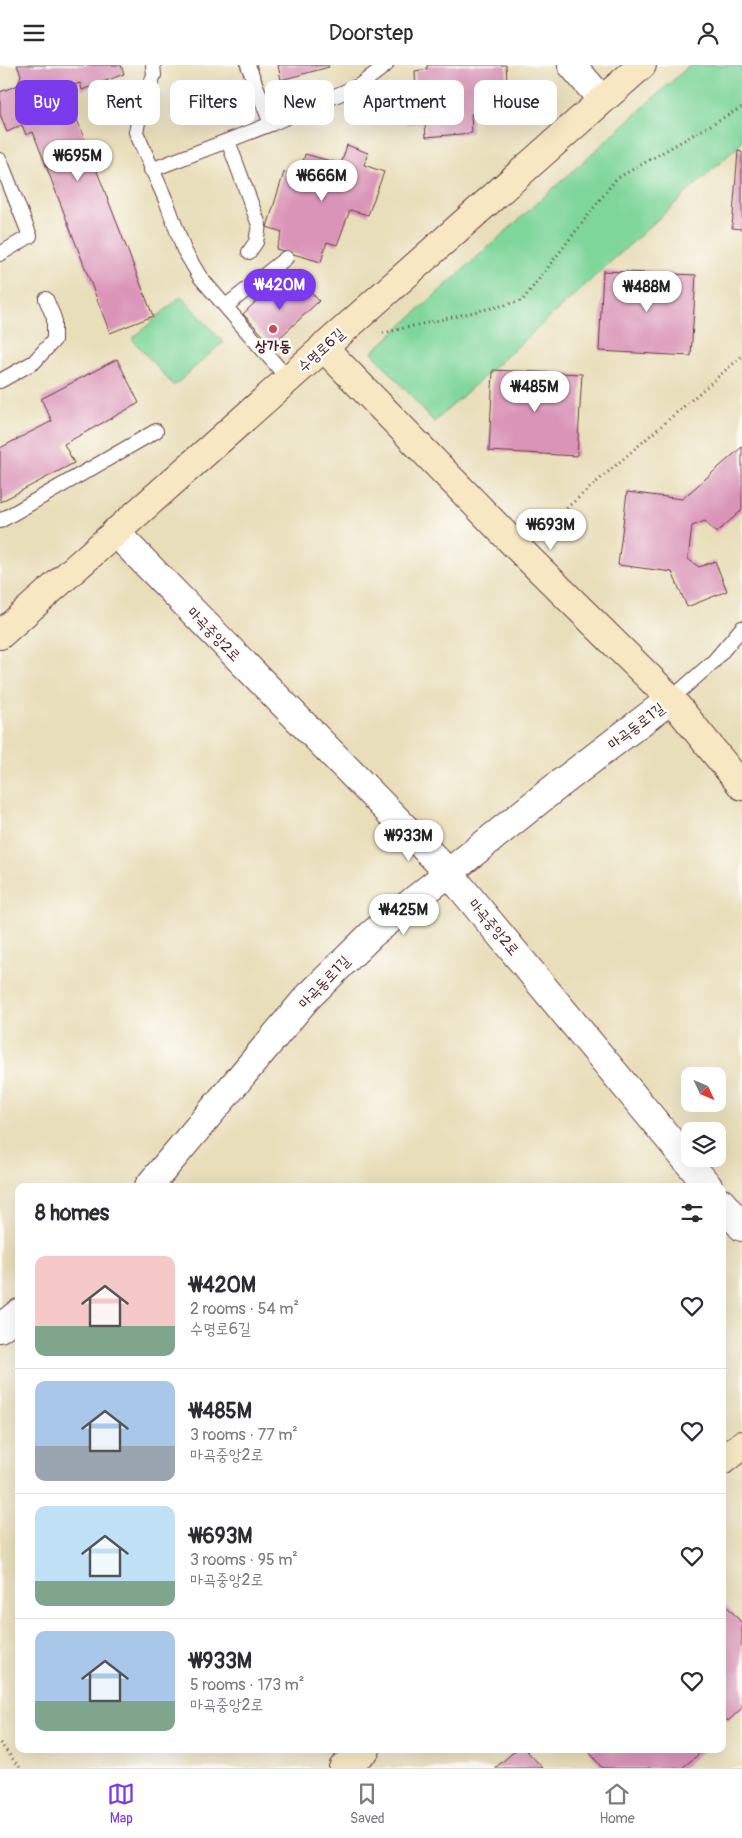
<!DOCTYPE html>
<meta charset="utf-8">
<style>
:root{--surface:#fff;--page:#f7f7f7;--text:#2b2b33;--muted:#7c7c81;--line:#e1e1e2;--accent:#7c3aed}
body{margin:0;font-family:Pangolin,"Poor Story",sans-serif;background:var(--page);color:var(--text);height:100vh;display:flex;flex-direction:column;font-size:19px;white-space:nowrap}
*{box-sizing:border-box;margin:0}
p{font-size:16px;color:var(--muted)}
.icon{flex:none;width:28px;height:28px;fill:none;stroke:currentColor;stroke-width:2;stroke-linecap:round;stroke-linejoin:round}
.map{position:relative;flex:1;overflow:hidden}
.panel{position:absolute;left:15px;top:1118px;width:711px;height:570px;display:flex;flex-direction:column;background:var(--surface);border-radius:10px;box-shadow:0 5px 20px #0002}
.panel>*{flex:none}
.banner{position:absolute;left:15px;top:15px;width:712px;height:45px;display:flex;gap:10px}
.needle{width:32px;rotate:134deg}
.buttons{position:absolute;left:681px;top:1002px;display:grid;gap:10px}
.buttons a{display:grid;place-items:center;width:45px;height:45px;border-radius:10px;background:var(--surface);box-shadow:0 5px 20px #0002;font-size:25px}
.price{position:absolute;translate:-50% -42px;padding:0 11px;border-radius:18px;background:#fff;color:#222;font-size:16px;line-height:32px;filter:drop-shadow(0 1px 2px #0008)}
.price::after{content:'';position:absolute;left:50%;top:30px;width:15px;height:11px;margin-left:-8px;background:inherit;clip-path:polygon(0 0,100% 0,50% 100%)}
.price.current{background:var(--accent);color:#fff}
ul{padding:0;list-style:none}
li{display:flex;align-items:center;gap:15px;height:125px;padding:0 20px}
li+li{border-top:1px solid var(--line)}
li span{display:grid;place-items:center;flex:none;width:140px;height:100px;border-radius:10px;color:#555}
li>.icon{margin-inline-start:auto}
span .icon{width:60px;height:60px;fill:#fffc;stroke-width:1}
li b{font-size:21px}
h2{display:flex;justify-content:space-between;align-items:center;height:60px;padding:0 20px;font-size:21px}
.pill{padding:0 18px;border-radius:10px;background:var(--surface);box-shadow:0 5px 20px #0002;font-size:18px;line-height:45px}
.pill.current{background:var(--accent);color:#fff}
header{display:flex;justify-content:space-between;align-items:center;height:65px;padding:0 20px;background:var(--surface);font-size:22px;font-weight:600}
.dock{display:flex;justify-content:space-around;align-items:center;height:70px;border-top:1px solid var(--line);background:var(--surface);font-size:14px;color:var(--muted)}
.dock a{display:grid;justify-items:center;gap:2px}
.dock .current{color:var(--accent)}
.map>svg:first-child{display:block}
</style>
<header><svg class="icon" aria-label="menu" viewBox="0 0 24 24"><path d="M4 6h16M4 12h16M4 18h16"/></svg>Doorstep<svg class="icon" aria-label="person" viewBox="0 0 24 24"><circle cx="12" cy="8" r="4"/><path d="M4 21q1-7 8-7t8 7"/></svg></header>
<div class="map">
<svg width="742" height="1703" viewBox="0 0 742 1703">
<rect width="100%" height="100%" fill="#fdfcf7"/>
<filter id="ink" filterUnits="userSpaceOnUse"><feTurbulence type="fractalNoise" baseFrequency=".02" numOctaves="2"/><feDisplacementMap in="SourceGraphic" scale="10" xChannelSelector="R" yChannelSelector="G"/><feConvolveMatrix kernelMatrix="1 2 1 2 8 2 1 2 1" color-interpolation-filters="sRGB"/></filter>
<filter id="wash" filterUnits="userSpaceOnUse"><feTurbulence type="fractalNoise" baseFrequency=".0096" numOctaves="4" result="noise"/><feDisplacementMap in="SourceGraphic" scale="20" xChannelSelector="R" yChannelSelector="G"/><feGaussianBlur stdDeviation="1.12" result="paint"/><feColorMatrix in="noise" values="0 0 0 0 0 0 0 0 0 0 0 0 0 0 0 0 0 1.4 0 .05"/><feComposite in="paint" operator="in"/></filter>
<g filter="url(#wash)">
<rect width="100%" height="100%" fill="#e9deba"/>
<g fill="#7ed69a" stroke="#647a62">
<path d="M690,0h52v78l-308,279 -62,-70z"/>
<path d="M181,231l42,46 -49,44 -42,-47z"/>
</g>
<g id="blocks">
<g fill="#da94b8">
<path d="M17,0h104l3,9 -42,16 -2,-7 -11,4 -8,20 4,10 9,-5 79,204 -43,17 -77,-201 -7,3 -4,-10 -15,7 -7,-18v-22l18,-7 3,-10z"/>
<path d="M278,0h50l1,2 -48,13z"/>
<path d="M427,0h79l2,31 -18,2 -1,-6 -8,1 1,21h-11l1,19 -46,4 -1,-14 -17,1 -2,-22h18l-1,-9 -7,1 -1,-23 12,-2z"/>
<path d="M347,80l21,8 -4,12 20,7 -16,43 -18,-5 -13,35 -10,-3 -6,20 -45,-13 6,-17 -15,-5 17,-55 15,6 6,-24 36,10z"/>
<path d="M738,86l4,1v77l-10,-1z"/>
<path d="M603,206l93,4 -5,81 -92,-5z"/>
<path d="M288,220l9,8 9,-7 13,15 -47,44 -29,-31 29,-28 7,7z"/>
<path d="M117,294l22,44 -75,41 10,19 -74,39v-54l52,-27 -11,-22z"/>
<path d="M493,305l89,4 -5,82 -88,-5z"/>
<path d="M742,382v63l-26,23 -11,-12 -13,5 -4,33 11,8 16,-6 12,30 -40,16 -15,-35 -54,-7 9,-73 55,7z"/>
<path d="M722,1536l20,22v85l-14,13 -6,-6z"/>
<path d="M517,1684h8l18,19h-48z"/>
<path d="M587,1684h118l-23,19h-80z"/>
</g>
</g>
</g>
<g filter="url(#ink)">
<use href="#blocks" fill-opacity="0" stroke="#623c40" stroke-width="1"/>
<g fill="none" stroke-linecap="round" stroke-linejoin="round">
<g stroke="#623c40" stroke-width="16">
<g id="lane">
<path d="M153,0l1,10 -13,33 -5,24 31,71 17,47 16,27 89,103"/>
<path d="M248,0l23,59"/>
<path d="M228,76l31,84 -3,17 -7,10"/>
<path d="M0,95l30,76 -30,18"/>
<path d="M151,105l120,-46 89,-39 26,-20"/>
<path d="M226,241l60,-48"/>
<path d="M0,316l34,-19 20,-22v-22l-8,-19"/>
<path d="M0,456l156,-90"/>
<path d="M671,634l43,-38 28,-33"/>
</g>
</g>
<g stroke="#623c40" stroke-width="30">
<g id="street">
<path d="M572,0l30,35"/>
<path d="M115,467l334,341 259,313"/>
<path d="M149,1121l157,-187 66,-65 185,-148 114,-87"/>
<path d="M722,1138l20,24"/>
<path d="M0,1263l19,-15"/>
</g>
</g>
<g stroke="#623c40" stroke-width="30">
<g id="secondary">
<path d="M323,282l196,202 152,150 71,87"/>
<path d="M0,570l642,-570"/>
<path d="M722,1396l20,-16"/>
<path d="M343,1703l23,-19"/>
</g>
</g>
<g stroke="#623c40" stroke-width="3" stroke-dasharray="1 4" stroke-linecap="butt">
<path d="M383,268l139,-32 94,-122 126,-72"/>
<path d="M540,466l202,-175"/>
<path d="M0,1678l20,25"/>
</g>
<use href="#lane" stroke="#fff" stroke-width="14"/>
<use href="#street" stroke="#fff" stroke-width="28"/>
<use href="#secondary" stroke="#f7e8c3" stroke-width="28"/>
</g>
</g>
<circle fill="#d1495b" stroke="#fdfcf7" stroke-width="2" cx="273" cy="264" r="5"/>
<g text-anchor="middle" stroke-width="5" stroke-linejoin="round" paint-order="stroke">
<g font-size="15" font-weight="bold" fill="#4a1f2b" stroke="#fdfcf7">
<text x="273" y="286">상가동</text>
</g>
<g font-size="15" fill="#4a1f2b" stroke="#fdfcf7">
<text transform="translate(321 285) rotate(-42)" y="5">수명로6길</text>
<text transform="translate(214 569) rotate(46)" y="5">마곡중앙2로</text>
<text transform="translate(636 661) rotate(-37)" y="5">마곡동로1길</text>
<text transform="translate(494 862) rotate(50)" y="5">마곡중앙2로</text>
<text transform="translate(324 917) rotate(-46)" y="5">마곡동로1길</text>
</g>
</g>
</svg>
<div class="buttons">
<a><svg class="needle" viewBox="-14 -14 28 28"><path d="M0-13l5 13h-10z" fill="#e53935"/><path d="M0 13l5-13h-10z" fill="#7c7c81"/></svg></a>
<a><svg class="icon" aria-label="layers" viewBox="0 0 24 24"><path d="M12 4l9 5-9 5-9-5zM3 14l9 5 9-5"/></svg></a>
</div>
<b class="price" style="left:78px;top:117px">₩695M</b>
<b class="price" style="left:322px;top:137px">₩666M</b>
<b class="price current" style="left:280px;top:246px">₩420M</b>
<b class="price" style="left:647px;top:248px">₩488M</b>
<b class="price" style="left:535px;top:348px">₩485M</b>
<b class="price" style="left:551px;top:486px">₩693M</b>
<b class="price" style="left:409px;top:797px">₩933M</b>
<b class="price" style="left:404px;top:871px">₩425M</b>
<div class="banner">
<a class="pill current">Buy</a>
<a class="pill">Rent</a>
<a class="pill">Filters</a>
<a class="pill">New</a>
<a class="pill">Apartment</a>
<a class="pill">House</a>
</div>
<section class="panel">
<h2>8 homes<svg class="icon" aria-label="filters" viewBox="0 0 24 24"><path d="M4 7h16M4 17h16"/><circle cx="9" cy="7" r="2"/><circle cx="15" cy="17" r="2"/></svg></h2>
<ul>
<li><span style="background:linear-gradient(#f6c9c9 70%,#7fa58c 0)"><svg class="icon" aria-label="home" viewBox="0 0 24 24"><path d="M3 11l9-7 9 7M6 9v11h12V9"/></svg></span><div><b>₩420M</b><p>2 rooms · 54 m²</p><p>수명로6길</p></div><svg class="icon" aria-label="heart" viewBox="0 0 24 24"><path d="M12 20l-8-8c-3-5 5-10 8-4 3-6 11-1 8 4z"/></svg></li>
<li><span style="background:linear-gradient(#a9c7e8 65%,#9aa5b1 0)"><svg class="icon" aria-label="home" viewBox="0 0 24 24"><path d="M3 11l9-7 9 7M6 9v11h12V9"/></svg></span><div><b>₩485M</b><p>3 rooms · 77 m²</p><p>마곡중앙2로</p></div><svg class="icon" aria-label="heart" viewBox="0 0 24 24"><path d="M12 20l-8-8c-3-5 5-10 8-4 3-6 11-1 8 4z"/></svg></li>
<li><span style="background:linear-gradient(#bfe0f5 75%,#7fa58c 0)"><svg class="icon" aria-label="home" viewBox="0 0 24 24"><path d="M3 11l9-7 9 7M6 9v11h12V9"/></svg></span><div><b>₩693M</b><p>3 rooms · 95 m²</p><p>마곡중앙2로</p></div><svg class="icon" aria-label="heart" viewBox="0 0 24 24"><path d="M12 20l-8-8c-3-5 5-10 8-4 3-6 11-1 8 4z"/></svg></li>
<li><span style="background:linear-gradient(#a9c7e8 70%,#7fa58c 0)"><svg class="icon" aria-label="home" viewBox="0 0 24 24"><path d="M3 11l9-7 9 7M6 9v11h12V9"/></svg></span><div><b>₩933M</b><p>5 rooms · 173 m²</p><p>마곡중앙2로</p></div><svg class="icon" aria-label="heart" viewBox="0 0 24 24"><path d="M12 20l-8-8c-3-5 5-10 8-4 3-6 11-1 8 4z"/></svg></li>
</ul>
</section>
</div>
<nav class="dock">
<a class="current"><svg class="icon" aria-label="map" viewBox="0 0 24 24"><path d="M3 6l6-2 6 2 6-2v14l-6 2-6-2-6 2zM9 4v14M15 6v14"/></svg>Map</a>
<a><svg class="icon" aria-label="saved" viewBox="0 0 24 24"><path d="M7 4h10v16l-5-4-5 4z"/></svg>Saved</a>
<a><svg class="icon" aria-label="home" viewBox="0 0 24 24"><path d="M3 11l9-7 9 7M6 9v11h12V9"/></svg>Home</a>
</nav>
